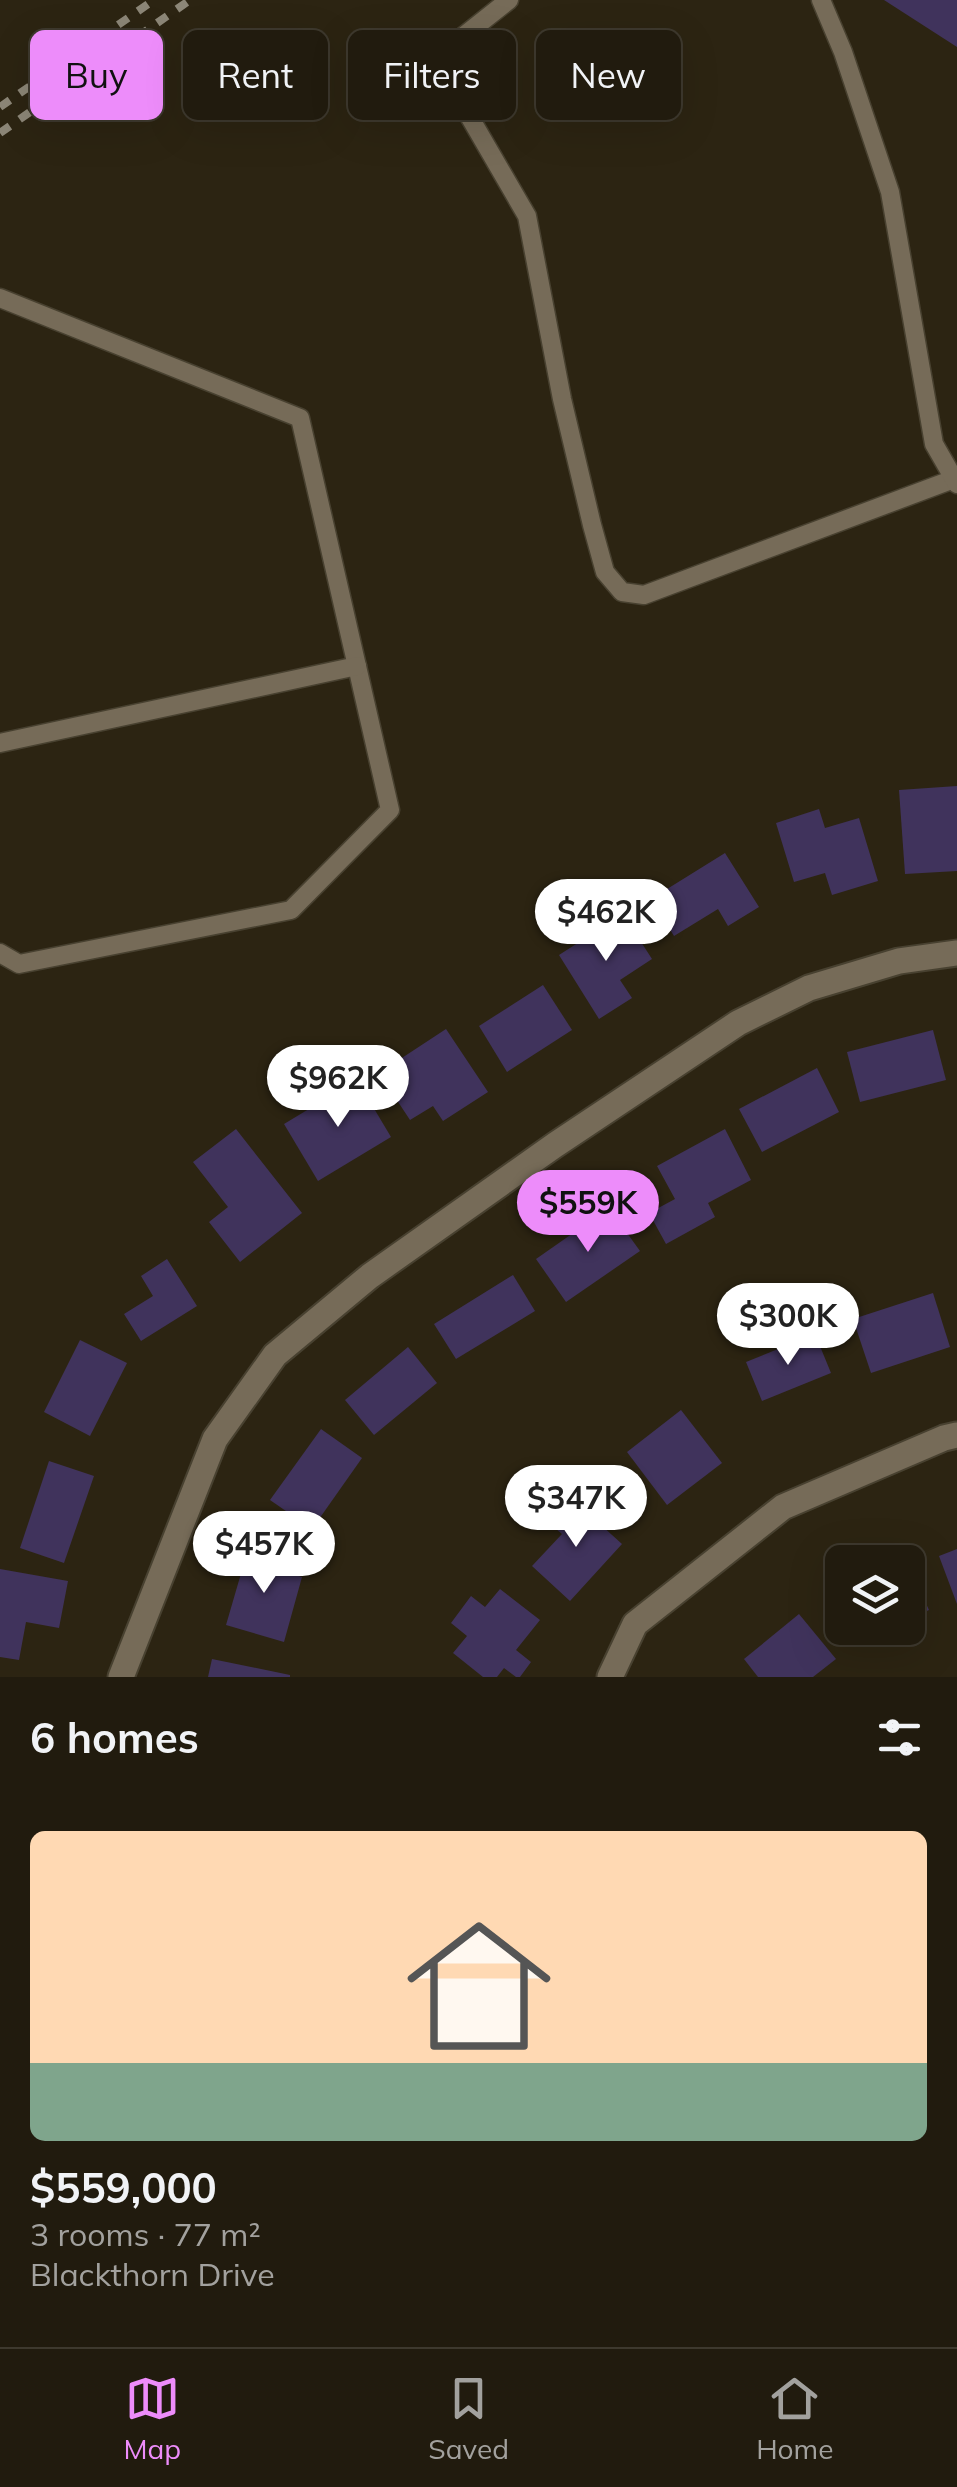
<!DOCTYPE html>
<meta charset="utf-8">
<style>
:root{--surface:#211b0e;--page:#292417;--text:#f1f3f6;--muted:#a2a19e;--line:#3e392e;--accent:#ed8cfa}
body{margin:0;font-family:Mulish,sans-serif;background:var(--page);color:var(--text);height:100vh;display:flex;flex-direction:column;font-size:38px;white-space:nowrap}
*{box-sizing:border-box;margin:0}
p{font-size:32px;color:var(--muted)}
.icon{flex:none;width:55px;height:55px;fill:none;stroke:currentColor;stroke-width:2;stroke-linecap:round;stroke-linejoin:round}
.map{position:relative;height:1677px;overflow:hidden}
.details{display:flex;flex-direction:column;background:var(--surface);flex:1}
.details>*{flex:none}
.banner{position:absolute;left:30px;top:30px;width:898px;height:90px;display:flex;gap:20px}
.buttons{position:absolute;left:825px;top:1545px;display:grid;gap:20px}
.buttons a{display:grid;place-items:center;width:100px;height:100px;border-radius:15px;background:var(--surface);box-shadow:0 10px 40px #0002,0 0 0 2px var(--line);font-size:50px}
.price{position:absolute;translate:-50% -85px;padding:0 22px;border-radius:35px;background:#fff;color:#222;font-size:32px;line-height:65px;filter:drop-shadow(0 2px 5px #0008)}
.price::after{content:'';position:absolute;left:50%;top:60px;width:30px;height:22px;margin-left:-15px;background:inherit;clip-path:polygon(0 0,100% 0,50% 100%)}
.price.on{background:var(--accent);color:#111}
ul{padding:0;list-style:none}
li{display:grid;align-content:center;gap:20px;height:530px;padding:0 30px}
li+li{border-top:2px solid var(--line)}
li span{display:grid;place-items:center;height:310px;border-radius:15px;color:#555}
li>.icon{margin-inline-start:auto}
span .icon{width:180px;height:180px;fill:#fffc;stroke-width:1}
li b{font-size:42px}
h2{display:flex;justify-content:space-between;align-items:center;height:120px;padding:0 30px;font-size:42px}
.pill{padding:0 35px;border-radius:15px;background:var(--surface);box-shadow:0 10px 40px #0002,0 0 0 2px var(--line);font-size:35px;line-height:90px}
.pill.on{background:var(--accent);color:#111}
.tab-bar{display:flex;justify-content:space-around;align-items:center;height:140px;border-top:2px solid var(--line);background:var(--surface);font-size:28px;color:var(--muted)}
.tab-bar a{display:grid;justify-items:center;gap:5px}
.tab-bar .on{color:var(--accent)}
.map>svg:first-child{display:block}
</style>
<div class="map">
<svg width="957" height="1677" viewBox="0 0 957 1677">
<rect width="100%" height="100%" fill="#2c2412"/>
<g fill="#40335c">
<path d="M884,0h73v47z"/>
<path d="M957,786v85l-52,3 -6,-84z"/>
<path d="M819,809l6,19 34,-10 19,63 -46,14 -7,-22 -31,9 -18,-59z"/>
<path d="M725,853l34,54 -31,19 -10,-17 -44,27 -23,-37z"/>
<path d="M623,914l29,45 -32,21 12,18 -33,21 -40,-64z"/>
<path d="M543,985l29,45 -65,42 -28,-46z"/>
<path d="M446,1029l42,63 -45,29 -10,-15 -23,14 -31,-47z"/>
<path d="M933,1030l13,50 -86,22 -13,-50z"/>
<path d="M817,1068l22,44 -77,40 -23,-43z"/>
<path d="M357,1080l34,57 -73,44 -34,-57z"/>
<path d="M236,1129l66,84 -62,49 -31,-40 19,-15 -35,-45z"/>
<path d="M725,1129l26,51 -43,23 7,14 -49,27 -17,-31 26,-14 -18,-33z"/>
<path d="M609,1208l31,43 -74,51 -30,-43z"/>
<path d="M167,1259l30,47 -56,35 -17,-27 29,-18 -12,-20z"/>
<path d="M513,1275l22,36 -79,48 -22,-35z"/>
<path d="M933,1293l17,54 -79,26 -18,-54z"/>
<path d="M815,1334l16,39 -69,28 -16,-39z"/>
<path d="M80,1340l47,23 -37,73 -46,-24z"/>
<path d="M408,1347l29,36 -63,52 -29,-35z"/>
<path d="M681,1410l41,53 -55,42 -40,-53z"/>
<path d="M321,1429l41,29 -50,71 -42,-29z"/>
<path d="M49,1461l45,15 -30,87 -44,-15z"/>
<path d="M570,1497l52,47 -52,57 -38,-35 30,-32 -14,-12z"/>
<path d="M249,1546l37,11 -4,14 20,6 -18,65 -58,-17z"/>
<path d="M899,1546l7,16h-41z"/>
<path d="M957,1549v55l-18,-48z"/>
<path d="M908,1565l21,45 -21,10z"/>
<path d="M0,1569l68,12 -9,47 -33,-6 -7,38 -19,-3z"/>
<path d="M500,1589l40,31 -24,30 15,12 -11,15h-4l-12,-9 -7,9h-14l-30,-24 14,-17 -16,-13 20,-27 14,11z"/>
<path d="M799,1614l37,45 -23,18h-55l-14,-18z"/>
<path d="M862,1628h31l-25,12z"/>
<path d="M212,1659l78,16v2h-82z"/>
</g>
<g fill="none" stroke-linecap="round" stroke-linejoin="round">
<g stroke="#484130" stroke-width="21">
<g id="service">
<path d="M509,0l-53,42 -13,20 3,21 19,26 62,107 35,183 30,126 13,47 17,20 22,3 310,-116"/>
<path d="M821,0l22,52 47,140 44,252 23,40"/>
<path d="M0,298l300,120 90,392 -99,100 -272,54 -19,-11"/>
<path d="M0,743l357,-77"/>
</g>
</g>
<g stroke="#484130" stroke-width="29">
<g id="minor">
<path d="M121,1677l94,-238 60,-84 95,-79 185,-131 183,-122 71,-35 90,-27 58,-8"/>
<path d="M610,1677l25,-53 148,-117 161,-69 13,-3"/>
</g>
</g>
<use href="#service" stroke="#766b58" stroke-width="18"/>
<use href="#minor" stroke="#766b58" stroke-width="25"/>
<g stroke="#8c8677" stroke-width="8" stroke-dasharray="12 12" stroke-linecap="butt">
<path d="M0,107l154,-107"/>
<path d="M0,133l190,-133"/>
</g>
</g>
</svg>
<div class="buttons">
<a><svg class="icon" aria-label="layers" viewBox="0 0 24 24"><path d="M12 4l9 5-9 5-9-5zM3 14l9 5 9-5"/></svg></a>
</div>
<b class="price" style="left:606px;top:964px">$462K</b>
<b class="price" style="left:338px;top:1130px">$962K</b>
<b class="price on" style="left:588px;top:1255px">$559K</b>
<b class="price" style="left:788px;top:1368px">$300K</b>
<b class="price" style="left:576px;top:1550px">$347K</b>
<b class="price" style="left:264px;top:1596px">$457K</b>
<div class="banner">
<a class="pill on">Buy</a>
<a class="pill">Rent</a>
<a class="pill">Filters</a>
<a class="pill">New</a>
</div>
</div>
<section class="details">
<h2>6 homes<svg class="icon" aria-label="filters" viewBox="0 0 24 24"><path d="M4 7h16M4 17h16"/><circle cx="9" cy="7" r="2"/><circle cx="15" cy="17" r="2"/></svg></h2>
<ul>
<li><span style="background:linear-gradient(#ffd9b3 75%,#7fa58c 0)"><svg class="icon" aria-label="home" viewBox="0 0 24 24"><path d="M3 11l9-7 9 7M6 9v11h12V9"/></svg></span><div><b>$559,000</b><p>3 rooms · 77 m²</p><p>Blackthorn Drive</p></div></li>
</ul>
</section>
<nav class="tab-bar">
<a class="on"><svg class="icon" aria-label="map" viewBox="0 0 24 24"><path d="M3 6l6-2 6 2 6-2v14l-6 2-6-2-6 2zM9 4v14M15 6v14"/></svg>Map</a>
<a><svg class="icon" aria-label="saved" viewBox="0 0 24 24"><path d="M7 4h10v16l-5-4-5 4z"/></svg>Saved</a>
<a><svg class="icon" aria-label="home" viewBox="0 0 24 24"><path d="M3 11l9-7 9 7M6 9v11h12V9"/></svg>Home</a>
</nav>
